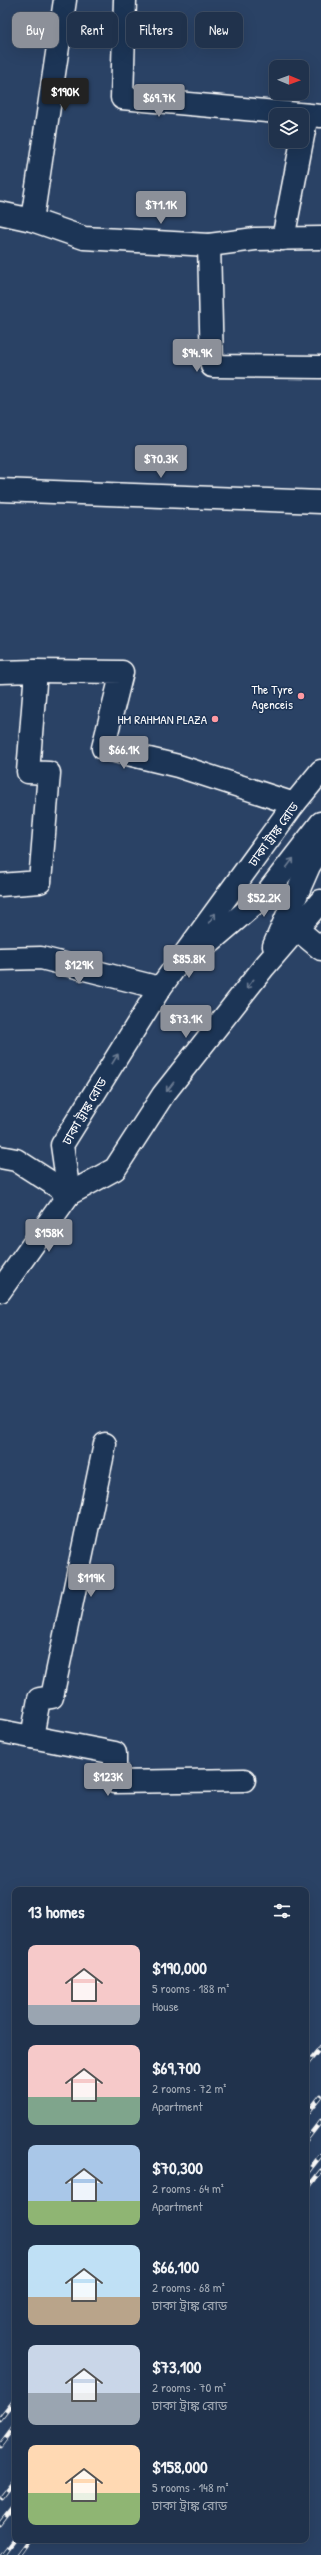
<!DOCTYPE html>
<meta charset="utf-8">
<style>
:root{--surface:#20324c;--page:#283a53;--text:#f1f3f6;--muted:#a2aab5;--line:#3d4d64;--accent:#8c9099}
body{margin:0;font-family:"Patrick Hand","Noto Sans Bengali",sans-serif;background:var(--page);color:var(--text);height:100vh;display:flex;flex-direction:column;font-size:15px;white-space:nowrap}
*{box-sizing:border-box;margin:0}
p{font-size:13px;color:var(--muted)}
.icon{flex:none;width:22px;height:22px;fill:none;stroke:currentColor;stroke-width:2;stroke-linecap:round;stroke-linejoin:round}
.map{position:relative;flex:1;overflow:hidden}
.side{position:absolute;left:12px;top:1887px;width:297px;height:656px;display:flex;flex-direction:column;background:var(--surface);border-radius:8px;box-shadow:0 4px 16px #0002,0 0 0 1px var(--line)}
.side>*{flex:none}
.hud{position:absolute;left:12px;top:12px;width:297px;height:36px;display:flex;gap:8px}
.needle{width:26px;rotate:91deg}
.controls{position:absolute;left:269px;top:60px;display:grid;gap:8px}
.controls a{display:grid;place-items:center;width:40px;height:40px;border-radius:8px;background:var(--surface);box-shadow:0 4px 16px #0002,0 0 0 1px var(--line);font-size:20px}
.price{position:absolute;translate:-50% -34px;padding:0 9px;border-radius:4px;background:var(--accent);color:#fff;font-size:13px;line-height:26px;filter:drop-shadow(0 1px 2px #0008)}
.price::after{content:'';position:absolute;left:50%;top:24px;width:12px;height:9px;margin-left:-6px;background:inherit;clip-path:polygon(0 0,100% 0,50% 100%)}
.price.on{background:#222;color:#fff}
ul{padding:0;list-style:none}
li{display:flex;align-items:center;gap:12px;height:100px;padding:0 16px}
li span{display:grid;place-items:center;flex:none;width:112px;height:80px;border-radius:8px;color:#555}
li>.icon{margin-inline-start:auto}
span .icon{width:48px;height:48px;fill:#fffc;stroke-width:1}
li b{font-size:17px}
h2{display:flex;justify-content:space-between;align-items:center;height:48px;padding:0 16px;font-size:17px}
.pill{padding:0 14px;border-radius:8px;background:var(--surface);box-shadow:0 4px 16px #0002,0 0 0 1px var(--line);font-size:14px;line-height:36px}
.pill.on{background:var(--accent);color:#fff}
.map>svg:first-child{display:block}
</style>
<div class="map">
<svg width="321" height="2555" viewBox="0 0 321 2555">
<rect width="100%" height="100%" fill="#2a4265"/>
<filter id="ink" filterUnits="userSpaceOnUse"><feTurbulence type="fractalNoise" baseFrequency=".025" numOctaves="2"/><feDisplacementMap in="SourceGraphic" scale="8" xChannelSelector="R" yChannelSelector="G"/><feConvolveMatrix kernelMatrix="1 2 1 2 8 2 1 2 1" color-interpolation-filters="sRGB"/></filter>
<g filter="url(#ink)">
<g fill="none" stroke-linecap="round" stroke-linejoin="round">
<g stroke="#fff" stroke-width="25">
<g id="street">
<path d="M125,0l-3,98 199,18"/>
<path d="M0,213l32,7 52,18 125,7 46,-6 66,-1"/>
<path d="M32,220l33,-220"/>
<path d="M283,239l24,-124"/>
<path d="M209,245l3,121 109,1"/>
<path d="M0,490l321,12"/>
<path d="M36,671l86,1 -19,76 75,18 116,38"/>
<path d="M0,672l36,-1 -8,101 21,1 -9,109 -40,3"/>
<path d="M297,929l24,20"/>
<path d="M0,959l41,-1 119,30"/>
<path d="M0,1157l16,3 53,34"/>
<path d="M0,1731l115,22v29l129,-2"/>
<path d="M32,1737l7,-38 13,-2 53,-253"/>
</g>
</g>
<g stroke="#fff" stroke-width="25">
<g id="secondary">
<path d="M274,946l35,-80 12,-18"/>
<path d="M197,953l69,-59 55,-71"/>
<path d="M69,1194l46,-25 48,-74 101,-128 57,-66"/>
<path d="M0,1291l69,-97 -7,-49 98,-157 134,-184 27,-33"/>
</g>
</g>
<use href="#street" stroke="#1d3557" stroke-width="22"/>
<use href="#secondary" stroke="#1d3557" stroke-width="22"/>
<g stroke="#fff" stroke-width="4.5">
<g id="rail">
<path d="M306,2065l15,-18"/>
<path d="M306,2115l15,-19"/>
<path d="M306,2140l15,-19"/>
<path d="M306,2174l15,-19"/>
<path d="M306,2190l15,-19"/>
<path d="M0,2419l15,-19"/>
<path d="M0,2445l15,-20"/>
<path d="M0,2498l15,-19"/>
<path d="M0,2524l15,-19"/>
<path d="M2,2555l13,-17"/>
<path d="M19,2555l11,-15"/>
</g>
</g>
<use href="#rail" stroke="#1d3557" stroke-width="3" stroke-dasharray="9" stroke-linecap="butt"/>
</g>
<defs><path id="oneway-shaft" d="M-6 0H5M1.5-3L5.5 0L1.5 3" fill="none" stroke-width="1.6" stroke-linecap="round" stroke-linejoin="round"/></defs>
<g stroke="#6c7c92">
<use href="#oneway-shaft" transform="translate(290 863) rotate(-53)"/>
<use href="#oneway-shaft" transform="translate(212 918) rotate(-55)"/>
<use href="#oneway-shaft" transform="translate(250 984) rotate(128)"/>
<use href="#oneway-shaft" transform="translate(115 1059) rotate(-58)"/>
<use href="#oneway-shaft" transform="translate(170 1087) rotate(128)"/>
</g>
</g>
<g fill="#ff9aa2" stroke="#1d3557" stroke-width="1.5">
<circle cx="301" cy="696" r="4"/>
<circle cx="215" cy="719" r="4"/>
</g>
<g text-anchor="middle" stroke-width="3" stroke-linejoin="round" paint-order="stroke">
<g font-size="13" fill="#fff" stroke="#1d3557" text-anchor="end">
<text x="293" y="694">The Tyre<tspan x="293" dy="15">Agenceis</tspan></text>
<text x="207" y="724">HM RAHMAN PLAZA</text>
</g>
<g font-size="13" fill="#fff" stroke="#1d3557">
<text transform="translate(273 834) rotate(-54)" y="5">ঢাকা ট্রাঙ্ক রোড</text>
<text transform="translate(84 1111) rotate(-60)" y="5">ঢাকা ট্রাঙ্ক রোড</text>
</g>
</g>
</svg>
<div class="controls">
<a><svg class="needle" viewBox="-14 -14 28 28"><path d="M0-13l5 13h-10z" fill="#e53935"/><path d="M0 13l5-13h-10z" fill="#a2aab5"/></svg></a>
<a><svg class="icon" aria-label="layers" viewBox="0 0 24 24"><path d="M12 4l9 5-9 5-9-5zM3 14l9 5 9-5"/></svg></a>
</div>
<b class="price on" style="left:65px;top:112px">$190K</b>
<b class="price" style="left:159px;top:118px">$69.7K</b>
<b class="price" style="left:161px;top:225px">$71.1K</b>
<b class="price" style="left:197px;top:373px">$94.9K</b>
<b class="price" style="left:161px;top:479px">$70.3K</b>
<b class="price" style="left:124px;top:770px">$66.1K</b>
<b class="price" style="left:264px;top:918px">$52.2K</b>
<b class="price" style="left:189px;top:979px">$85.8K</b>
<b class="price" style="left:79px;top:985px">$129K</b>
<b class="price" style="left:186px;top:1039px">$73.1K</b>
<b class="price" style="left:49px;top:1253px">$158K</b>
<b class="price" style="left:91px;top:1598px">$119K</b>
<b class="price" style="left:108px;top:1797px">$123K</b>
<div class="hud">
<a class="pill on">Buy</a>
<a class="pill">Rent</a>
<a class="pill">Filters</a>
<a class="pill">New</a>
</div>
<section class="side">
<h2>13 homes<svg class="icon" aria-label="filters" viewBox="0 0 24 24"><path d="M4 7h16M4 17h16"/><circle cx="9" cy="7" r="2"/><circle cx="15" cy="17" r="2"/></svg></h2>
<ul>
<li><span style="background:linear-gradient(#f6c9c9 75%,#9aa5b1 0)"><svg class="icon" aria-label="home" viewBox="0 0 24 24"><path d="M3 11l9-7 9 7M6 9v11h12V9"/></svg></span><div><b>$190,000</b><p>5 rooms · 188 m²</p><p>House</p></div></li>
<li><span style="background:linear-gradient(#f6c9c9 65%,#7fa58c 0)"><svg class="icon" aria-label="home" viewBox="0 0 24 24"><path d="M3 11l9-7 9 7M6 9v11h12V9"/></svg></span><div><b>$69,700</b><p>2 rooms · 72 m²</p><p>Apartment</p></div></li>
<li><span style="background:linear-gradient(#a9c7e8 70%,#8fb573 0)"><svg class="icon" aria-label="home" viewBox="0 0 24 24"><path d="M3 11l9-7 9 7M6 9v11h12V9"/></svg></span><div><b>$70,300</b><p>2 rooms · 64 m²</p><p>Apartment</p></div></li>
<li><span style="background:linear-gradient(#bfe0f5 65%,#b9a48a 0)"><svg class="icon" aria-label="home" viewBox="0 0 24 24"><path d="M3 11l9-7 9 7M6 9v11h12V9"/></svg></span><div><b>$66,100</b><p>2 rooms · 68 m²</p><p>ঢাকা ট্রাঙ্ক রোড</p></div></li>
<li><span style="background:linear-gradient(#c9d6e8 60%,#9aa5b1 0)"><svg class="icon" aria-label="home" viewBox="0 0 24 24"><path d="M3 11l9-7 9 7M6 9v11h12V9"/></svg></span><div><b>$73,100</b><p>2 rooms · 70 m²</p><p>ঢাকা ট্রাঙ্ক রোড</p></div></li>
<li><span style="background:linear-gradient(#ffd9b3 60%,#8fb573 0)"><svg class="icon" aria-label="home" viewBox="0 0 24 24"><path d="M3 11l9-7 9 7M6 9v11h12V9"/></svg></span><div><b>$158,000</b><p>5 rooms · 148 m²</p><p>ঢাকা ট্রাঙ্ক রোড</p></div></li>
</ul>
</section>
</div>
